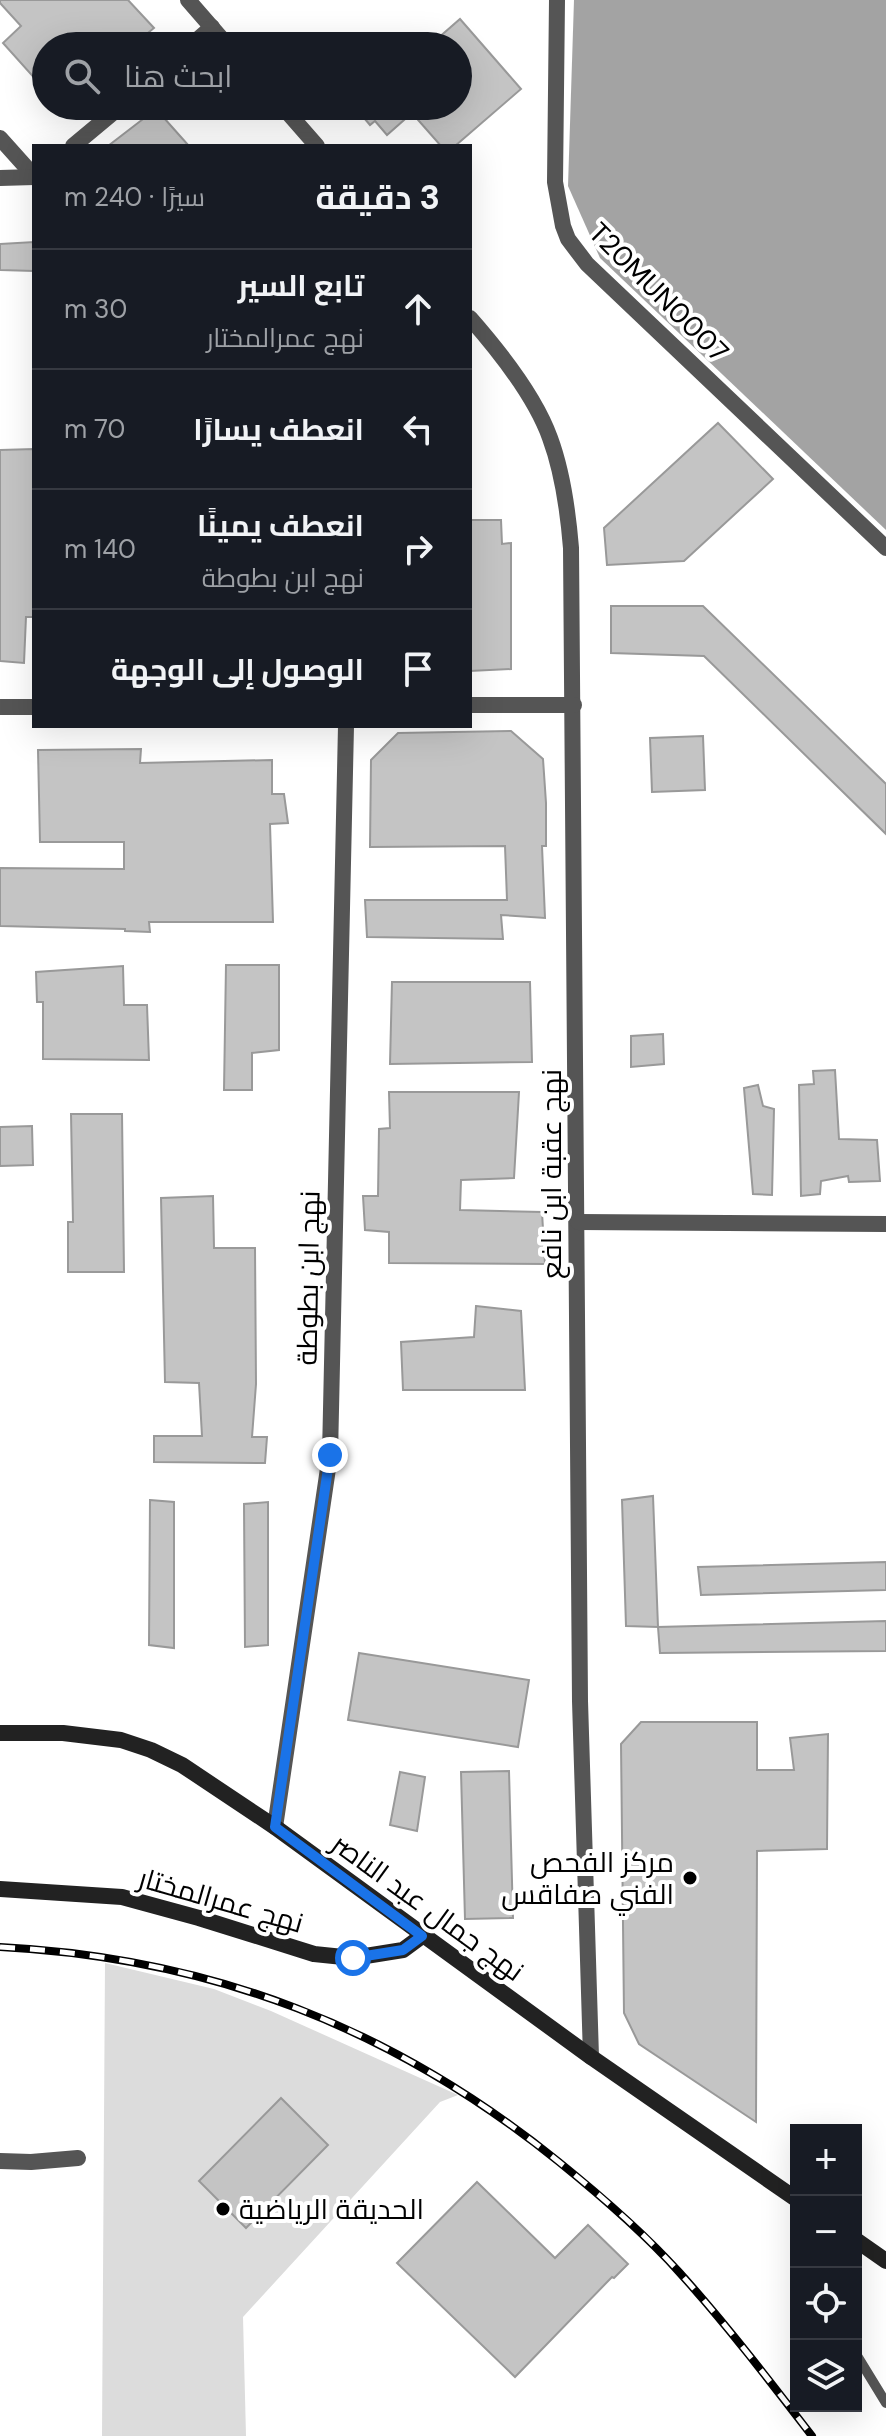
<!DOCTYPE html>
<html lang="ar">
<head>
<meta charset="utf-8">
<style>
	body { margin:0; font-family:"DM Sans",Cairo,sans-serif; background:#20242c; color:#f1f3f6; direction:rtl }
	.controls { position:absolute; right:24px; bottom:24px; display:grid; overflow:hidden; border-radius:0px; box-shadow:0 8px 32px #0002 }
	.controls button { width:72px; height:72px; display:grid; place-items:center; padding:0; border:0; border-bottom:2px solid #363941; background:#171b24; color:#f1f3f6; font:40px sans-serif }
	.stop { position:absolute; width:24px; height:24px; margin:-18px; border:6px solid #1a73e8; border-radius:50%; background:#fff }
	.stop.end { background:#1a73e8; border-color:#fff; box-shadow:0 2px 8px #0008 }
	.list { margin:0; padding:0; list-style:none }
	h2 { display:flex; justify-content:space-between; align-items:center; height:104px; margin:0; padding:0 32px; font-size:34px }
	h2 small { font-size:26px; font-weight:400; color:#9ea1a6 }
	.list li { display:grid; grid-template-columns:52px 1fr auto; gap:24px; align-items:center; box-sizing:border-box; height:120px; padding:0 32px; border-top:2px solid #363941 }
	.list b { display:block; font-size:30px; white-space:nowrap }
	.list p { margin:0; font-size:26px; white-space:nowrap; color:#9ea1a6 }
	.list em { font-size:26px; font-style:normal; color:#9ea1a6 }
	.icon { flex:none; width:44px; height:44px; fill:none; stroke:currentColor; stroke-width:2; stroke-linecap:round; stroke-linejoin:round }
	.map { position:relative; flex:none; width:886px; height:2436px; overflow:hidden; direction:ltr }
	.search { position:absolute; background:#171b24; box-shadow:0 8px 32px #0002; left:32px; top:32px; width:440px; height:88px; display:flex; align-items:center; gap:20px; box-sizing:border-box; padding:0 28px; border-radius:44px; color:#9ea1a6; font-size:30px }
	.panel { position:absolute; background:#171b24; box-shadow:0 8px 32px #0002; left:32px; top:144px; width:440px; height:584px; border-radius:0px; direction:rtl }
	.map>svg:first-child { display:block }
	.green { fill:#dcdcdc }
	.water { fill:#a3a3a3 }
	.building { fill:#c4c4c4; stroke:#999; stroke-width:2 }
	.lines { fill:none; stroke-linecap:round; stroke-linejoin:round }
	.lane { stroke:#555; stroke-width:10 }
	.street { stroke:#555; stroke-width:16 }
	.secondary { stroke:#222; stroke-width:16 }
	.rail-casing { stroke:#000; stroke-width:8 }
	.rail { stroke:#fff; stroke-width:5; stroke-dasharray:15; stroke-linecap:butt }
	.route { stroke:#1a73e8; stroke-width:10 }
	.poi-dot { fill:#000; stroke:#fff; stroke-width:3 }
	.labels { text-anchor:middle; stroke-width:8; stroke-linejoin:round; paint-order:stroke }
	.street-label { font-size:28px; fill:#000; stroke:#fff }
	.poi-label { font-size:28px; fill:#000; stroke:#fff; text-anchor:end }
</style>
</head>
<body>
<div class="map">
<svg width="886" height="2436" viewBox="0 0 886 2436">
	<rect width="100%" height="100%" fill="#fff"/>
	<path class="green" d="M105 1963 214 1989 271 2011 458 2095 440 2102 243 2317 246 2436H102Z"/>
	<path class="water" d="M574 0H886V530L600 258 568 186Z"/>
	<g class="building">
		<path d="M0 0H128L154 28 132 46H46V91L3 43 21 26 0 3Z"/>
		<path d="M460 19 521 89 455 146H441L412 113 387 135 375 121 370 125 354 106H458V46H429Z"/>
		<path d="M156 109 189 146H108Z"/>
		<path d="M34 242V271L0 270V244Z"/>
		<path d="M718 423 773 479 684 561 607 565 604 528Z"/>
		<path d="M34 449V617H26L24 663 0 661V450Z"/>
		<path d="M470 520H501L502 544 511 543V669L470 671Z"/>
		<path d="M611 606H703L886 784V834L704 656 611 653Z"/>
		<path d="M511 731 543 759 546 803V846H542L545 918 501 915 503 939 367 937 365 900H507L505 846 370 847 371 760 398 733Z"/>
		<path d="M703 736 705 790 652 792 650 738Z"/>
		<path d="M141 749 140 763 272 760V794H284L288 823 270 824 273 922H149L150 932 125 931V929L0 926V868L124 869V842H40L38 750Z"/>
		<path d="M226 965H279V1050L252 1053V1090H224Z"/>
		<path d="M123 966 124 1005H147L149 1060 43 1059V1002H37L36 972Z"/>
		<path d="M392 982H530L532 1062 390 1064Z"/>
		<path d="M663 1034 664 1064 631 1067V1036Z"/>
		<path d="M835 1070 839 1139 877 1140 880 1181 849 1182 848 1176 821 1181 820 1194 801 1196 799 1085 814 1084 813 1071Z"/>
		<path d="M758 1085 763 1106 774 1109 772 1195 753 1194 744 1088Z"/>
		<path d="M389 1092H519L514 1178 461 1180 460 1210 542 1212 545 1264 389 1263V1232L365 1230 363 1196H378L379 1129 390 1128Z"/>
		<path d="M71 1114H122L124 1272H68V1222H73Z"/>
		<path d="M32 1126 33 1165 0 1166V1127Z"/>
		<path d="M213 1196 214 1248H255L256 1384 252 1437H267L265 1463 154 1462V1436H202L199 1383 165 1382 161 1198Z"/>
		<path d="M476 1306 521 1311 525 1390H403L401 1342 474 1337Z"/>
		<path d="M653 1496 658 1627 626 1626 622 1500Z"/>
		<path d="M150 1500 174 1502V1648L149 1645Z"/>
		<path d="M268 1502V1645L245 1647 244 1504Z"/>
		<path d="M886 1562V1590L701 1595 698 1567Z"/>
		<path d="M886 1621V1651L660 1653 658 1627Z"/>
		<path d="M359 1653 529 1680 518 1747 348 1720Z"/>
		<path d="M641 1722H757V1770H794L790 1738 828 1734 827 1849 757 1851 756 2122 639 2044 624 2013 621 1744Z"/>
		<path d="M509 1771 513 1918 465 1919 461 1772Z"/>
		<path d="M400 1772 425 1777 417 1831 390 1825Z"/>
		<path d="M281 2098 328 2145 246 2228 199 2181Z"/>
		<path d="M477 2182 555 2258 588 2225 628 2264 614 2278 612 2277 515 2377 397 2263Z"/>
	</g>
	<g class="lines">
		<path class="lane" d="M856 2354 886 2403"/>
		<g class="street">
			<path d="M188 0 228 46"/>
			<path d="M557 0 555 182 563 226 568 239 587 264 886 548"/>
			<path d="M190 46 212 27"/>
			<path d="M282 106 317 146"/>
			<path d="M0 138 34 176"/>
			<path d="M73 146 121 106"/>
			<path d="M0 178 34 177"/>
			<path d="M470 318C499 351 535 396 550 438 563 473 568 511 571 548L580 1701 591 2057"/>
			<path d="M470 705H574"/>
			<path d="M0 707H34"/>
			<path d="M578 1222 886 1224"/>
			<path d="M275 1827 330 1455 346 726"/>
			<path d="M0 2161 31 2162 78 2158"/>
		</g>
		<g class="secondary">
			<path d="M0 1733H63L121 1740 151 1750 182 1765 275 1827 591 2057 796 2199"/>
			<path d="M0 1889 122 1897 199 1918 314 1954 353 1958 403 1950 422 1936"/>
			<path d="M856 2240 886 2261"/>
		</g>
		<g class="rail-casing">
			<path id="rail" d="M0 1947C213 1958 393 2028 559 2162 601 2196 643 2232 679 2272 726 2324 769 2380 812 2436"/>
		</g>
		<use href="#rail" class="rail"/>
	</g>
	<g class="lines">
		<path class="route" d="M330 1455 275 1827 422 1936 403 1950 353 1958"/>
	</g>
	<g class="poi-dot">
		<circle cx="690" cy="1878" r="8"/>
		<circle cx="223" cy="2209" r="8"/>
	</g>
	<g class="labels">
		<g class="street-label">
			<text transform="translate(659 292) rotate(45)" y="10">T20MUN0007</text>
			<text transform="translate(551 1174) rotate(-90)" y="10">نهج عقبة ابن نافع</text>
			<text transform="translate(308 1278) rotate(-89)" y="10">نهج ابن بطوطة</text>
			<text transform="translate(221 1900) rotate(16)" y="10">نهج عمرالمختار</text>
			<text transform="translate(428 1907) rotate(36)" y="10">نهج جمال عبد الناصر</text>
		</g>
		<g class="poi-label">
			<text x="674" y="1872">مركز الفحص<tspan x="674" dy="32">الفني صفاقس</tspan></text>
			<text x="239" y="2219" text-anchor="start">الحديقة الرياضية</text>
		</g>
	</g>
</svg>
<div class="controls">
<button>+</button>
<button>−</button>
<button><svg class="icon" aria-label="locate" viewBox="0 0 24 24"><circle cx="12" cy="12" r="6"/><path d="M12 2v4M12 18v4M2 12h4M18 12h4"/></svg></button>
<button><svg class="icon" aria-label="layers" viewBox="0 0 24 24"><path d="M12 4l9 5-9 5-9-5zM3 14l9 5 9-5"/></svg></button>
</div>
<div class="stop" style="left:353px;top:1958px"></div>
<div class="stop end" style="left:330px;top:1455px"></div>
<div class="search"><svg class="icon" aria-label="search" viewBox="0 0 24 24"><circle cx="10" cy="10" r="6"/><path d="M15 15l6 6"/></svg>ابحث هنا</div>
<section class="panel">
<h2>3 دقيقة<small>سيرًا · 240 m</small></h2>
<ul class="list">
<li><svg class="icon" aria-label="ahead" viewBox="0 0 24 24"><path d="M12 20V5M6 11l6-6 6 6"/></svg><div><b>تابع السير</b><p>نهج عمرالمختار</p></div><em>30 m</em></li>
<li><svg class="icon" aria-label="left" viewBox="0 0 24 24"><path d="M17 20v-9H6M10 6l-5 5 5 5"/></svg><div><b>انعطف يسارًا</b></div><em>70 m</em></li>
<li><svg class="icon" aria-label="right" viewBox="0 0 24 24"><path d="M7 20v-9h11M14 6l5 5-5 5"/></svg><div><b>انعطف يمينًا</b><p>نهج ابن بطوطة</p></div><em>140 m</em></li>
<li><svg class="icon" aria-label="arrive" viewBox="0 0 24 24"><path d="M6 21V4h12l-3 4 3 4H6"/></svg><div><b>الوصول إلى الوجهة</b></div></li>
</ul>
</section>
</div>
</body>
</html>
